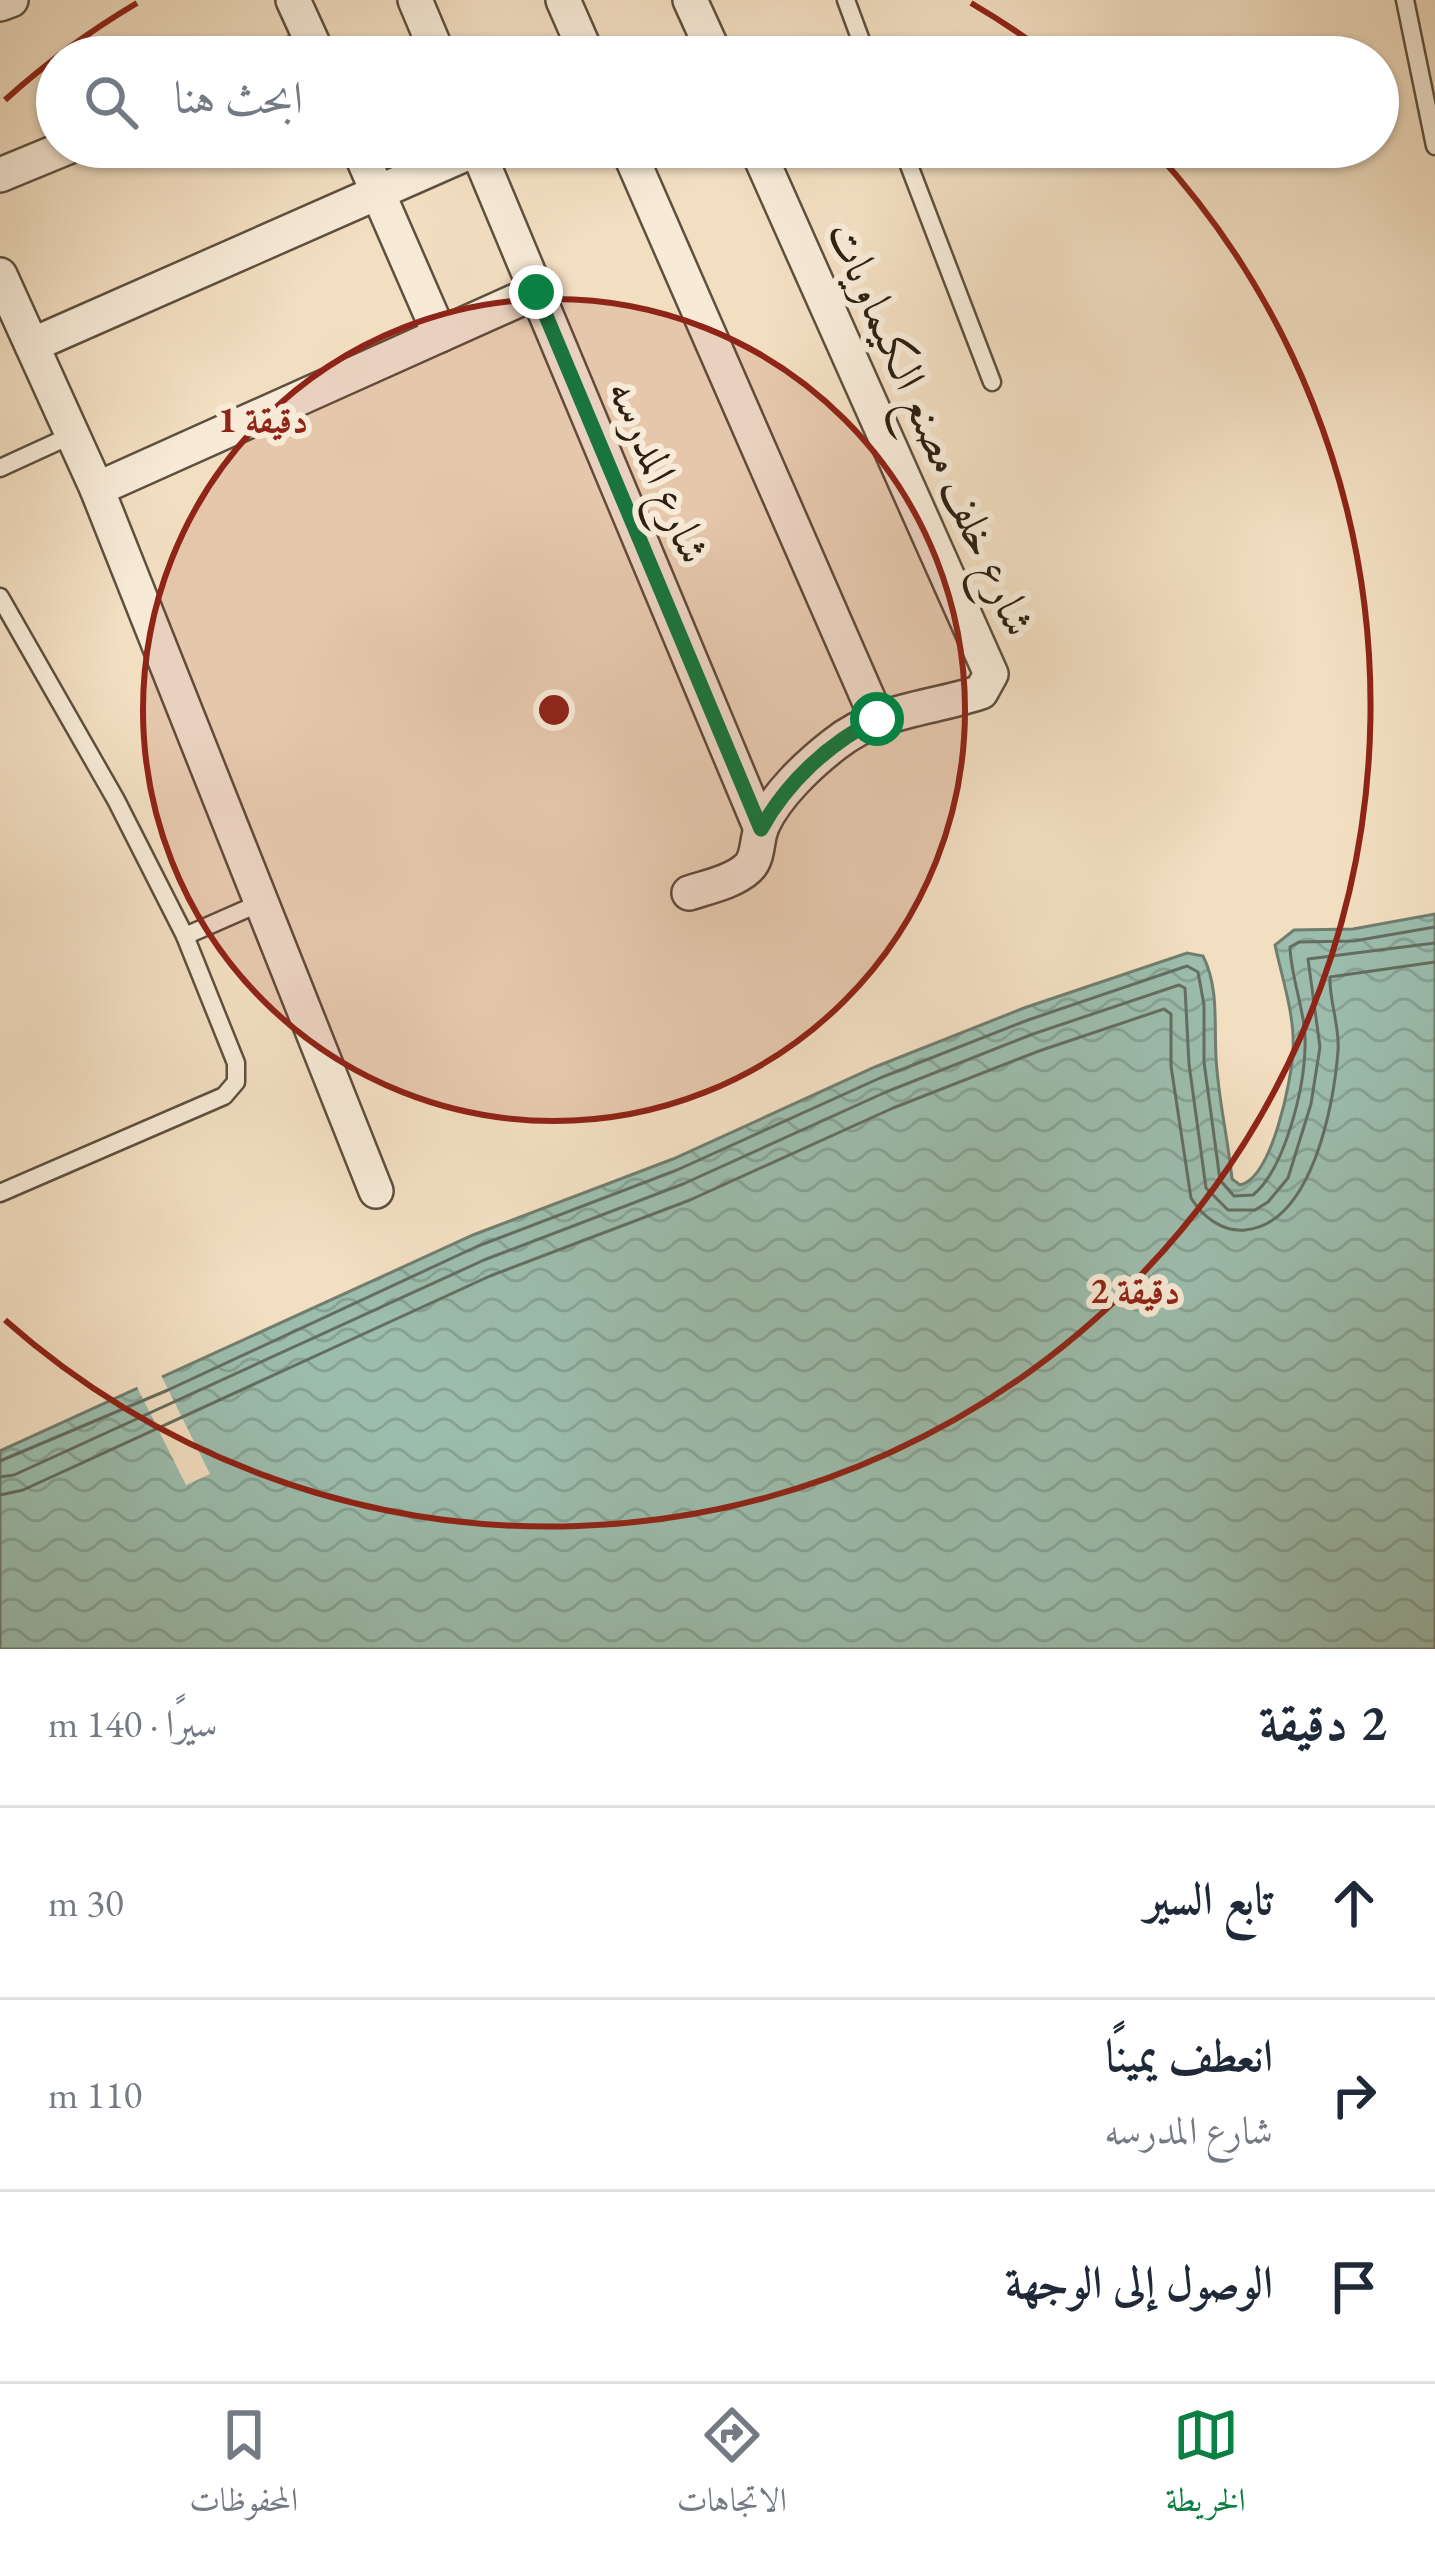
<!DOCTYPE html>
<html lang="ar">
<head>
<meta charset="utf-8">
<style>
	body { margin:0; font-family:"EB Garamond",Amiri,serif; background:#f6f6f7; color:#1f2937; direction:rtl }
	.stop { position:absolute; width:36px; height:36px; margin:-27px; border:9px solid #0b8043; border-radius:50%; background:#fff }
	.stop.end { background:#0b8043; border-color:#fff; box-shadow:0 3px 12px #0008 }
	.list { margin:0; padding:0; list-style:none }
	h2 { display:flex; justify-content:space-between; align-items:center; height:156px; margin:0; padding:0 48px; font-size:51px }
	h2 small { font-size:39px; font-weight:400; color:#747a83 }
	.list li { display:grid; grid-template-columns:78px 1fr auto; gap:36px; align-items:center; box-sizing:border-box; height:192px; padding:0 48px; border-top:3px solid #e0e1e3 }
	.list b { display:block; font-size:45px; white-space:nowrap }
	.list p { margin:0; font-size:39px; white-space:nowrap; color:#747a83 }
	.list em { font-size:39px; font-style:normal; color:#747a83 }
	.icon { flex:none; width:66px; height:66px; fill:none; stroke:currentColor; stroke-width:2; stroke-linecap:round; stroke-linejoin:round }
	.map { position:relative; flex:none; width:1435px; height:1649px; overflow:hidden; direction:ltr }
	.search { position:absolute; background:#fff; box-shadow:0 3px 9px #0004; left:36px; right:36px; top:36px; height:132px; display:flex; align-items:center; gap:30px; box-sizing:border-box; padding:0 42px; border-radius:66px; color:#747a83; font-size:45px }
	.sheet { height:732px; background:#fff }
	nav { display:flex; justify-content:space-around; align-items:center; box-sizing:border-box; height:168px; border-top:3px solid #e0e1e3; background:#fff; font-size:33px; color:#747a83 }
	nav a { display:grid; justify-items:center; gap:6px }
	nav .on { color:#0b8043 }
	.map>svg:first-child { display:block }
	.water { fill:url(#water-waves); stroke:#707e6f; stroke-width:3 }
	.pier { fill:#f2dec1 }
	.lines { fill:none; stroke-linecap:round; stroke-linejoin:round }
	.shore { stroke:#646e60; stroke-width:3 }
	.lane-casing { stroke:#5e503e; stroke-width:21 }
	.street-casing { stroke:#5e503e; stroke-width:38 }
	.lane { stroke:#f7ead7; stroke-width:16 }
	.street { stroke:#f7ead7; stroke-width:33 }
	.route { stroke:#0b8043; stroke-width:15 }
	.ring { fill:none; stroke:#8f2418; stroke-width:6 }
	.labels { text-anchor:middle; stroke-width:12; stroke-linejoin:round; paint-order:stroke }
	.street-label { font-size:45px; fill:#2d2012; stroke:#f7ead7 }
	.centre { fill:#8f2418; stroke:#f7ead7; stroke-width:6 }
	.ring-label { font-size:36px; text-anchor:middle; font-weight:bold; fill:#8f2418; stroke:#f7ead7; stroke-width:12; stroke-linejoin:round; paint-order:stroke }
</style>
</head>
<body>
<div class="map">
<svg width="1435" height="1649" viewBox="0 0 1435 1649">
	<defs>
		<pattern id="water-waves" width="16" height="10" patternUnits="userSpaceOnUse" patternTransform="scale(3)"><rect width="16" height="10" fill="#9cbdad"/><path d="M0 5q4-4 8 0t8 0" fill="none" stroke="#87a294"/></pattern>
	</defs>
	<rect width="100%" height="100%" fill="#f2dec1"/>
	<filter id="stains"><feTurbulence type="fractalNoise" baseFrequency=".00167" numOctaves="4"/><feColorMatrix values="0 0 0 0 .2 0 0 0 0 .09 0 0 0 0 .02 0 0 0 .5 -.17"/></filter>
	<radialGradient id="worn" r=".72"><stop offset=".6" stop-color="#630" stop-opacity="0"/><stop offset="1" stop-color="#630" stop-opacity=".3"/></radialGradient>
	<path class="water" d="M1435 914V1649H0V1451L473 1235 673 1159 875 1067 1024 1008 1187 953 1203 956C1219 988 1214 1023 1216 1057 1218 1098 1228 1138 1232 1179L1240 1185C1272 1178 1292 1080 1293 1049 1295 1016 1282 978 1275 945L1294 930 1353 929Z"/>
	<path class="pier" d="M160 1373 210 1474 186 1485 135 1383Z"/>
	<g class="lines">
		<g class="shore">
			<path d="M0 1461 168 1390 478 1246 677 1170 880 1078 1028 1020 1187 966 1198 972 1204 1005V1062L1220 1180 1234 1196 1253 1195C1285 1169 1304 1089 1305 1048 1307 1015 1291 980 1290 947L1299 942 1354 941 1435 927"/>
			<path d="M0 1477 14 1475 484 1260 683 1184 886 1092 1033 1034 1179 985 1185 988 1189 1064 1206 1188 1228 1210H1255L1268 1202 1288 1178 1311 1104 1320 1047 1308 959 1435 943"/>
			<path d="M0 1495 23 1490 490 1276 690 1200 893 1108 1039 1051 1164 1009 1171 1014V1066L1191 1198C1203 1217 1222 1232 1245 1230 1312 1224 1334 1105 1338 1051 1340 1026 1329 1001 1330 977L1435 962"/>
		</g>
		<g class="lane-casing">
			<g id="lane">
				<path d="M846 0 867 57"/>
				<path d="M1405 0 1435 146"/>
				<path d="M902 147 992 382"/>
				<path d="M0 468 72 435"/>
				<path d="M0 597 116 800 185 936 236 1063V1082L224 1096 0 1193"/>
				<path d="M185 936 260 903"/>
			</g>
		</g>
		<g class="street-casing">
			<g id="street">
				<path d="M293 0 319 57"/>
				<path d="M415 0 439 57"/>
				<path d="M563 0 588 57"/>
				<path d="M690 0 716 57"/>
				<path d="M0 4 11 0"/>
				<path d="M285 57 313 45"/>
				<path d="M358 147 440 335"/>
				<path d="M476 147 761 829"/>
				<path d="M627 147 877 719"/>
				<path d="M0 175 68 147"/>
				<path d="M0 275 97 489 376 1191"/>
				<path d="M32 345 481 147"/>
				<path d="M97 489 536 292"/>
				<path d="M689 893C707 887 733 882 748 868 759 858 756 840 762 826 776 795 809 764 835 744 879 709 931 709 981 692L991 674 756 147"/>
			</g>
		</g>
		<use href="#lane" class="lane"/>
		<use href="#street" class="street"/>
	</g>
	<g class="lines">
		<path class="route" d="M536 292 761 829C787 782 829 743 877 719"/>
	</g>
	<circle cx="554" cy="710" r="411" fill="#8f2418" fill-opacity=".12"/>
	<g class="ring">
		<circle cx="554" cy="710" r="411"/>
		<path d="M5 100A821 821 0 0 1 137 3M971 3A821 821 0 0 1 1048 54M1154 150A821 821 0 0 1 5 1320"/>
	</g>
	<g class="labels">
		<g class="street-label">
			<text transform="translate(932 428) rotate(66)" y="16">شارع خلف مصنع الكيماويات</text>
			<text transform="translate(660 471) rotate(67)" y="16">شارع المدرسه</text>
		</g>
	</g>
	<circle cx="554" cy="710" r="18" class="centre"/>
	<g class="ring-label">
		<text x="263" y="432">1 دقيقة</text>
		<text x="1135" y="1303">2 دقيقة</text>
	</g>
	<rect width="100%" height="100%" filter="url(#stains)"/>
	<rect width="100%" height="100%" fill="url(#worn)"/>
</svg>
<div class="stop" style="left:877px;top:719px"></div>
<div class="stop end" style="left:536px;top:292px"></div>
<div class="search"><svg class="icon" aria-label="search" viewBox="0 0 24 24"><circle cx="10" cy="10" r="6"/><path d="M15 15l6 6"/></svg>ابحث هنا</div>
</div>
<section class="sheet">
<h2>2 دقيقة<small>سيرًا · 140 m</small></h2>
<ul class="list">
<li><svg class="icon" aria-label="ahead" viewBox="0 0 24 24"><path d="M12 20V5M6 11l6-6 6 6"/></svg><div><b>تابع السير</b></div><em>30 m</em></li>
<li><svg class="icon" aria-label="right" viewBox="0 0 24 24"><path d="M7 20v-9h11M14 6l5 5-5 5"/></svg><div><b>انعطف يمينًا</b><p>شارع المدرسه</p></div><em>110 m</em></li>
<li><svg class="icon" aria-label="arrive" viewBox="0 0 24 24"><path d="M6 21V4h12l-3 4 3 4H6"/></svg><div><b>الوصول إلى الوجهة</b></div></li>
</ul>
</section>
<nav>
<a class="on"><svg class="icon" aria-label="map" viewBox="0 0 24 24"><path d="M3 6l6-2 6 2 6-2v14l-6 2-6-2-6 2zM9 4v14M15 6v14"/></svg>الخريطة</a>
<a><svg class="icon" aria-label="directions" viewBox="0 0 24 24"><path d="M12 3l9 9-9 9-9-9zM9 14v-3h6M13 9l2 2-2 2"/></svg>الاتجاهات</a>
<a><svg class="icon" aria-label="saved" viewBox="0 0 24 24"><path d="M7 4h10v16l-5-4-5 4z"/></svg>المحفوظات</a>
</nav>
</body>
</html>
